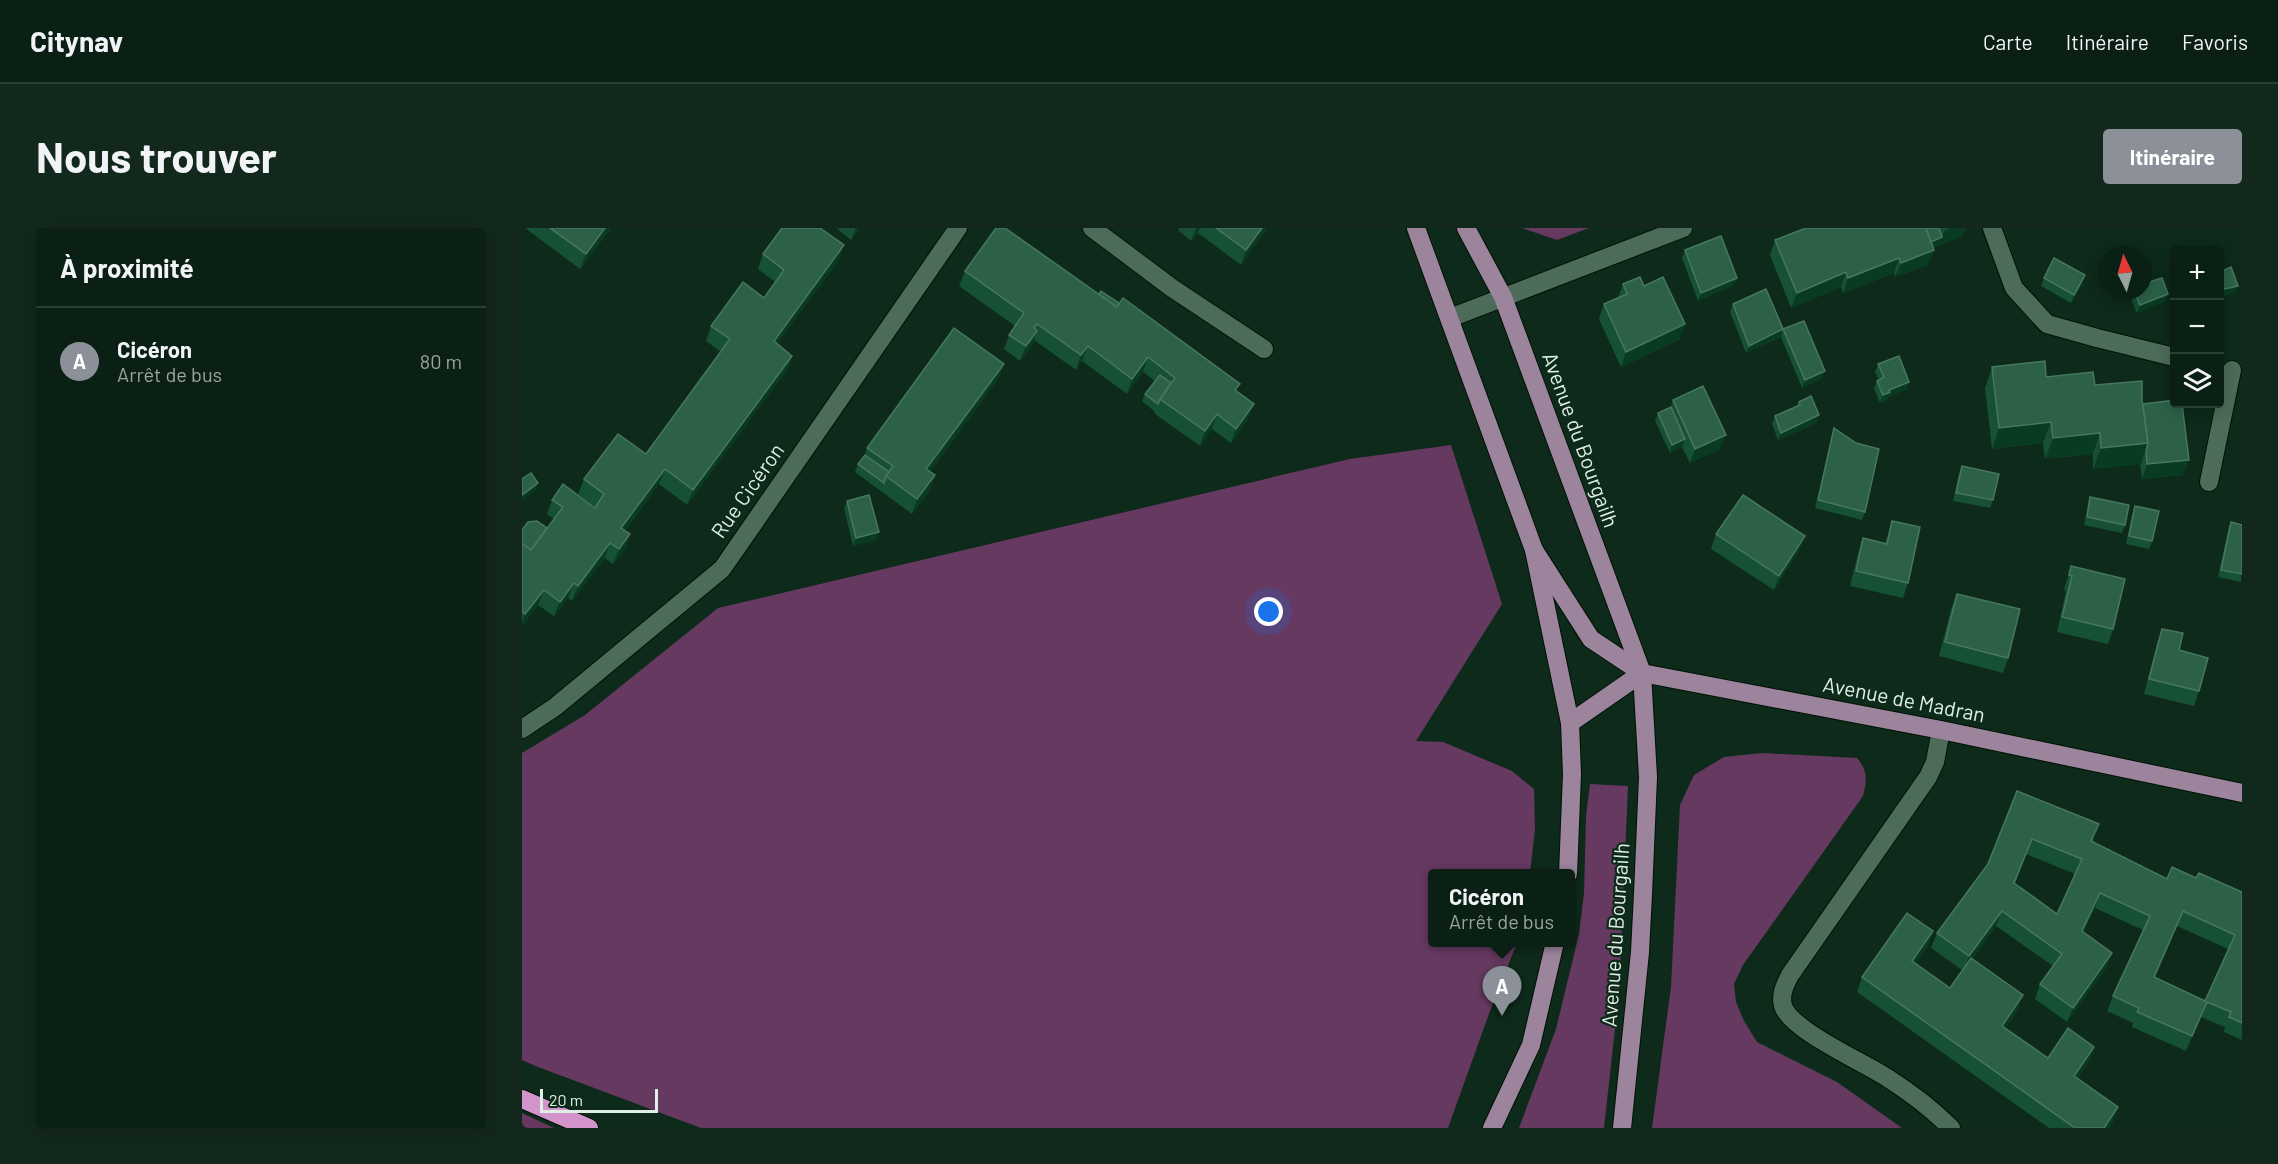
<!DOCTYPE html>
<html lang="fr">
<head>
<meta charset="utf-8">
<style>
	body { margin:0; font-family:Barlow,sans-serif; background:#13281d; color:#f1f3f6 }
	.controls { position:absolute; right:18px; top:18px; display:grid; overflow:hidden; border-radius:6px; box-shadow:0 3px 15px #0003 }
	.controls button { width:54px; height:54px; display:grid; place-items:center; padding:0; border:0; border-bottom:2px solid #2a3e34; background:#0a2014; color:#f1f3f6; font:30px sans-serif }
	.compass { position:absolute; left:1576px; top:18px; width:54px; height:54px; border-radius:50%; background:#0a2014; box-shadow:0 3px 15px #0003; rotate:355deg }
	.scale { position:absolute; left:18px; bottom:15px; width:118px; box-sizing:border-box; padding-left:6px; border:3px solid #deefe4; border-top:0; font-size:16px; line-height:21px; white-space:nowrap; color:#deefe4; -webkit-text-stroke:4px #0d2a1a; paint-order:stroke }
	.you { position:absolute; left:747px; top:384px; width:21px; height:21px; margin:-15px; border:4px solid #fff; border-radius:50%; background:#1a73e8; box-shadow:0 0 0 9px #1a73e833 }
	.badge { display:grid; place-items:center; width:39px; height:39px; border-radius:50%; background:#8c9099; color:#fff; font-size:20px; font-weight:700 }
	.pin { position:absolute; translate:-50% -50px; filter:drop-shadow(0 2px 3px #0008) }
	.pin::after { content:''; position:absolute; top:32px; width:21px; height:18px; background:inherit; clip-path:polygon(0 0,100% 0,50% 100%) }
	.popup { position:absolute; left:906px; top:641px; width:147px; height:78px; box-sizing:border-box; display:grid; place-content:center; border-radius:6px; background:#0a2014; filter:drop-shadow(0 2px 4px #0005); font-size:20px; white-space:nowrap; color:#99a3a0 }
	.popup b { font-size:22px; color:#f1f3f6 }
	.popup::after { content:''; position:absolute; left:50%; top:100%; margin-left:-12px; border:12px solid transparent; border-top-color:#0a2014 }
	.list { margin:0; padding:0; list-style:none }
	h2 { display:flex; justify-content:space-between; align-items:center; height:78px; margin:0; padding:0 24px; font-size:26px }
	h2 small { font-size:20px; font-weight:400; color:#99a3a0 }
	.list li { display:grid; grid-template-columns:39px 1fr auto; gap:18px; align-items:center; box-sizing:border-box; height:108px; padding:0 24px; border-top:2px solid #2a3e34 }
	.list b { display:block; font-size:22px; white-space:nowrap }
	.list p { margin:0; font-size:20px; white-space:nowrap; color:#99a3a0 }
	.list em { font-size:20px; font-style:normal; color:#99a3a0 }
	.icon { flex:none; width:33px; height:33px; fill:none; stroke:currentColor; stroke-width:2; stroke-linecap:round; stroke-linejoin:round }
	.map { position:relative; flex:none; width:1720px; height:900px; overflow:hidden; border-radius:6px }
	header { display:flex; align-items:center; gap:36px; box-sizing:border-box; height:84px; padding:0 30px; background:#0a2014; border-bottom:2px solid #2a3e34 }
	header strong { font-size:28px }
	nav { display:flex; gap:33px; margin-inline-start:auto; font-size:21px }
	.intro { display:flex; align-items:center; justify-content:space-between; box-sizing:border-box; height:144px; padding:0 36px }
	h1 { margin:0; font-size:42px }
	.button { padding:15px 27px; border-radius:6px; background:#8c9099; color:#fff; font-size:21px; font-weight:700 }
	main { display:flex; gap:36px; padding:0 36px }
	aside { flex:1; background:#0a2014; border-radius:6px; box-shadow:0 3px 15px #0003 }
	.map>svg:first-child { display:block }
	.green { fill:#663961 }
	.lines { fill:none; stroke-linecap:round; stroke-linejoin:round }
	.minor-casing { stroke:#001205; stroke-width:20 }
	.major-casing { stroke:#001205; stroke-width:20 }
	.highway-casing { stroke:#001205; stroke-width:20 }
	.minor { stroke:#4d6b59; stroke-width:18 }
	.major { stroke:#9d849d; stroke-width:18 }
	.highway { stroke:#d294ca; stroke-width:18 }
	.wall { fill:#165035; fill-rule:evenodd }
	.shaded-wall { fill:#093a22 }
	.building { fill:#2c6148; stroke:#487760; stroke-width:1.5; fill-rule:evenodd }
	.labels { text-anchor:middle; stroke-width:4.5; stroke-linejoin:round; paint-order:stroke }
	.street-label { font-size:21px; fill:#deefe4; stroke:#0d2a1a }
</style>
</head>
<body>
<header>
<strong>Citynav</strong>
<nav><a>Carte</a><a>Itinéraire</a><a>Favoris</a></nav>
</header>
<div class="intro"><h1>Nous trouver</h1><a class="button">Itinéraire</a></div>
<main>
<aside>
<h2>À proximité<small></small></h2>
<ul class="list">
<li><span class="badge">A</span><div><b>Cicéron</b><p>Arrêt de bus</p></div><em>80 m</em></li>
</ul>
</aside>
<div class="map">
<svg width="1720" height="900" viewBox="0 0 1720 900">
	<rect width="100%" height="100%" fill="#0d2a1a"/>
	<g class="green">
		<path d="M1000 0H1067L1035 12Z"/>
		<path d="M929 217 980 376 894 513 921 514 990 543 1012 561 1013 601 1008 645 911 646V714L995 715 968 783 926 900H179L16 839 0 832V525L63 487 196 380 828 231Z"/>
		<path d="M1240 525 1335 530C1346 543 1345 552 1341 568L1221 737 1212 756 1214 774 1222 793 1235 814 1315 854 1380 900H1130L1149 759 1158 577 1172 547 1202 529Z"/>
		<path d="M1068 556 1106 558 1097 765 1082 900H997L1034 801 1057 706 1062 665 1064 588Z"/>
		<path d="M0 885 32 900H0Z"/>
	</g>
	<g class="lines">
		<g class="minor-casing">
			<g id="minor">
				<path d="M570 0 650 60 742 121"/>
				<path d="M1470 0 1492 60 1525 96 1575 110 1652 129"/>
				<path d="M928 90 1161 0"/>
				<path d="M1687 254 1710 142"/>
				<path d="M0 501 33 479 200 341 436 0"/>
				<path d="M1419 502 1413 534 1406 549 1268 747C1263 757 1258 766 1261 778 1269 803 1344 835 1367 851 1389 865 1411 882 1429 900"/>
			</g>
		</g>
		<g class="major-casing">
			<g id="major">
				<path d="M894 0 1012 322 1048 495 1050 546 1046 646"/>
				<path d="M944 0 981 69 1120 445 1126 549 1121 666 1118 724 1100 900"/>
				<path d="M1012 322 1069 411 1120 445 1419 502 1720 565"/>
				<path d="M1048 495 1120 445"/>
				<path d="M970 900 1009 817 1033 714"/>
			</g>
		</g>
		<g class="highway-casing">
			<path id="highway" d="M0 871 67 900"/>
		</g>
		<use href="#minor" class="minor"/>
		<use href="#major" class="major"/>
		<use href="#highway" class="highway"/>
	</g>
	<g class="wall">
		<path d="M3 0H89L58 41Z"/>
		<path d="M314 0H338L329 12Z"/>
		<path d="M657 0H745L719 37 676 5 669 13 656 2Z"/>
		<path d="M1284 0H1444L1440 8 1411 20 1412 22 1406 37 1373 49 1372 45 1321 65 1319 59 1269 80 1248 27 1253 12Z"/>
		<path d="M1163 22 1212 57 1176 73 1160 30Z"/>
		<path d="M241 26 317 32 255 115 270 128 265 142 165 277 137 256 103 303 108 306 103 321 91 336 83 330 50 373 46 370 32 388 16 377 0 398V302L25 300 32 291 25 286 30 272 73 280V279L56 266 62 251 124 226 199 124 184 113 189 98 242 70 253 54 236 41Z"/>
		<path d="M443 43 715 163 732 176 726 191 709 215 690 201 678 218 633 186V184L620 173 623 166 633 153 621 144 605 166 560 133 554 142 512 112 510 118 498 133 482 121 487 107 493 98 437 58Z"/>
		<path d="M1563 47 1560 55 1549 75 1519 58 1522 50Z"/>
		<path d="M1101 56 1122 58 1158 111 1099 139 1077 91 1082 76 1096 70Z"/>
		<path d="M1610 63H1621L1643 73 1615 85 1608 68Z"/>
		<path d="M1211 76 1261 101 1300 151 1280 160 1259 109 1224 125 1208 84Z"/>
		<path d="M482 136 476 151 408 244 413 247 408 262 390 286 333 244 336 236 343 227 345 220Z"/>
		<path d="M1356 136 1385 161 1366 169 1365 172 1358 175 1352 160 1355 153 1357 152 1353 144Z"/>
		<path d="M1470 139 1573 157 1621 176 1661 247 1620 251 1618 236 1571 241V226L1523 231 1521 215 1470 221 1463 160Z"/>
		<path d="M1151 172 1204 207 1198 221 1168 235 1160 219 1148 225 1133 193 1136 185 1149 179Z"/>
		<path d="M1277 174 1297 187 1294 195 1256 212 1250 196 1253 188 1275 178Z"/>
		<path d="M1312 200 1343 284 1340 292 1293 280 1310 208Z"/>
		<path d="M1440 238 1471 272 1468 280 1431 273 1437 246Z"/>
		<path d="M1568 269 1603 297 1600 305 1562 297 1566 277Z"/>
		<path d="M325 273 354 312 331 318 322 280Z"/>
		<path d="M1613 278 1630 313 1627 321 1604 316 1610 286Z"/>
		<path d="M1370 293 1386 355 1381 370 1328 358 1336 325 1341 310 1363 315Z"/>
		<path d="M1709 294 1720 297 1719 354 1696 349 1706 302Z"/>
		<path d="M1194 306 1277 323 1252 362 1189 321Z"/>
		<path d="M1549 338 1591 401 1586 416 1535 404 1544 363 1542 362Z"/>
		<path d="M1435 366 1486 430 1481 445 1417 428 1429 381Z"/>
		<path d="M1640 401 1657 422 1677 463 1672 478 1622 466 1635 415Z"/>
		<path d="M1495 563 1572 611 1570 614 1645 651 1674 650 1720 664V812L1702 804 1703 799 1679 789 1664 823 1610 799 1611 795 1585 783 1591 768 1621 702 1573 680 1561 704 1590 725 1584 740 1545 794 1513 771 1518 756 1531 738 1474 698 1450 731 1501 767 1495 782 1483 801 1526 830 1572 819 1567 833 1555 851 1591 894 1587 900H1527L1335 764 1340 749 1406 718 1393 735 1428 760 1440 742 1409 720 1415 705 1466 636ZM1504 626 1553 646 1535 686 1493 655ZM1655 698 1706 721 1683 773 1633 750Z"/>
	</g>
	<g class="shaded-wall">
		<path d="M83 0H89L58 41 64 26Z"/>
		<path d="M334 0H338L329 12Z"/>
		<path d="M674 0H678L676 5 669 13Z"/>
		<path d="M740 0H745L719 37 724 22Z"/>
		<path d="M1429 0H1444L1440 8 1402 24 1405 16 1420 9 1423 2Z"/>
		<path d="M322 17 317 32 246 127 252 113Z"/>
		<path d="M1412 22 1406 37 1373 49 1379 35Z"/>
		<path d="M1377 30 1372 45 1321 65 1326 50Z"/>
		<path d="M1324 44 1319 59 1269 80 1275 65Z"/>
		<path d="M1563 47 1560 55 1549 75 1552 67Z"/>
		<path d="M1215 50 1212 57 1176 73 1179 65Z"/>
		<path d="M1716 58 1713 65 1698 69V62Z"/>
		<path d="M1646 66 1643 73 1615 85 1618 77Z"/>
		<path d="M515 96 510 110 515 103 510 118 498 133 504 118Z"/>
		<path d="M1163 96 1158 111 1099 139 1104 124Z"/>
		<path d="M1261 101 1259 109 1224 125 1227 118Z"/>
		<path d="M566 118 560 133 554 142 559 127Z"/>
		<path d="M270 128 265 142 165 277 171 262Z"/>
		<path d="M626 129 621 144 605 166 610 151Z"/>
		<path d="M482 136 476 151 399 256 404 241Z"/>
		<path d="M1303 143 1300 151 1280 160 1283 152Z"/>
		<path d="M1387 154 1385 161 1366 169 1365 172 1358 175 1361 167 1367 162Z"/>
		<path d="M732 176 726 191 709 215 714 201Z"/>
		<path d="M695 186 690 201 678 218 683 203Z"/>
		<path d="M1297 187 1294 195 1256 212 1259 205Z"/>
		<path d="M1529 194 1521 215 1470 221 1477 200Z"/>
		<path d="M1578 205 1571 226 1523 231 1531 210Z"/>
		<path d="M1204 207 1198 221 1168 235 1173 221Z"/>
		<path d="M1163 211 1160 219 1148 225 1150 217Z"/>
		<path d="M1626 215 1619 236 1571 241 1579 220Z"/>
		<path d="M1667 232 1661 247 1620 251 1625 236Z"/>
		<path d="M143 241 137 256 94 315 99 300Z"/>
		<path d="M413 247 408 262 390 286 395 271Z"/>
		<path d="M16 255 14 262 0 273V267Z"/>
		<path d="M357 304 354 312 331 318 334 310Z"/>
		<path d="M108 306 103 321 91 336 97 321Z"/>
		<path d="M1283 308 1277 323 1252 362 1257 348Z"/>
		<path d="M88 315 83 330 50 373 56 358Z"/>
		<path d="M52 355 46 370 32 388 38 374Z"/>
		<path d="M22 362 16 377 0 398V394L3 386Z"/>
		<path d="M1578 665 1573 680 1554 718 1560 703Z"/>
		<path d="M1480 683 1474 698 1442 743 1447 728Z"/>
		<path d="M1661 683 1655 698 1627 764 1632 749Z"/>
		<path d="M1411 703 1406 718 1385 748 1390 733Z"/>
		<path d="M1590 725 1584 740 1545 794 1551 780Z"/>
		<path d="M1501 767 1495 782 1475 813 1480 798Z"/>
		<path d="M1685 774 1679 789 1664 823 1670 808Z"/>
		<path d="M1572 819 1567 833 1546 863 1552 848Z"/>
		<path d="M1596 879 1591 894 1587 900H1582Z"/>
	</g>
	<g class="building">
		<path d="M28 0H83L64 26Z"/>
		<path d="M260 0H298L322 17 252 113 270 128 171 262 143 241 99 300 108 306 97 321 88 315 56 358 52 355 38 374 22 362 3 386 0 384V315L9 322 41 279 30 272 41 256 73 280 82 266 62 251 96 206 124 226 208 111 189 98 221 54 242 70 262 42 241 26Z"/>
		<path d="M474 0H483L595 79 601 70 718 156 713 162 732 176 714 201 695 186 683 203 638 171 653 150 626 129 610 151 566 118 559 127 515 96 512 100 515 103 504 118 487 107 502 85 443 43Z"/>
		<path d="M694 0H740L724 22Z"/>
		<path d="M1284 0H1404L1412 22 1379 35 1377 30 1326 50 1324 44 1275 65 1253 12Z"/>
		<path d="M1404 0H1417L1420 9 1409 14Z"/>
		<path d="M1199 8 1215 50 1179 65 1163 22Z"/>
		<path d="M1532 30 1563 47 1552 67 1522 50Z"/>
		<path d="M1709 39 1716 58 1698 62V44Z"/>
		<path d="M1118 49 1122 58 1141 49 1163 96 1104 124 1082 76 1105 66 1101 56Z"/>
		<path d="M1640 50 1646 66 1618 77 1612 63H1621V56Z"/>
		<path d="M1244 61 1261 101 1282 93 1303 143 1283 152 1261 101 1227 118 1211 76Z"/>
		<path d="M579 63 597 75 595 79 577 66Z"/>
		<path d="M432 100 482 136 404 241 413 247 395 271 364 248 371 238 345 220Z"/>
		<path d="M1377 128 1387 154 1367 162 1368 164 1361 167 1355 153 1362 149 1356 136Z"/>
		<path d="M1523 133 1524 149 1571 144 1573 157 1620 153V172L1626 215 1579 220 1578 205 1531 210 1529 194 1477 200 1470 139Z"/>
		<path d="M638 147 649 155 638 171 636 176 623 166Z"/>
		<path d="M1181 158 1204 207 1173 221 1151 172Z"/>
		<path d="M1289 168 1297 187 1259 205 1253 188 1278 177 1277 174Z"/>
		<path d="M1653 172V176H1660L1667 232 1625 236 1624 223 1626 215 1621 176Z"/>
		<path d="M1149 179 1163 211 1150 217 1136 185Z"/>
		<path d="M1312 200 1334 215 1357 221 1343 284 1296 272Z"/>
		<path d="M343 227 367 244 364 248 362 255 336 236Z"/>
		<path d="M1440 238 1477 246 1471 272 1434 265Z"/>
		<path d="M9 245 16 255 0 267V251Z"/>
		<path d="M347 267 357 304 334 310 325 273Z"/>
		<path d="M1221 267 1283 308 1257 348 1194 306Z"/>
		<path d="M1568 269 1607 277 1603 297 1565 289Z"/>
		<path d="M1613 278 1637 283 1630 313 1607 308Z"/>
		<path d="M15 293 25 300 9 322 0 315V302L6 294Z"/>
		<path d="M1370 293 1398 299 1386 355 1334 343 1341 310 1365 316Z"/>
		<path d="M1709 294 1720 297V346L1699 342Z"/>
		<path d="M1549 338 1603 351 1591 401 1540 389 1550 348 1547 347Z"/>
		<path d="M1435 366 1498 381 1486 430 1423 414Z"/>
		<path d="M1640 401 1661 405 1657 422 1686 430 1677 463 1627 451Z"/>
		<path d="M1495 563 1577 596 1569 613 1645 651 1650 639 1674 650 1677 645 1720 664V795L1707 789 1709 784 1685 774 1670 808 1615 784 1617 780 1591 768 1628 688 1578 665 1560 703 1590 725 1551 780 1518 756 1540 726 1480 683 1447 728 1415 705 1466 636ZM1510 611 1560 631 1535 686 1492 655ZM1661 683 1713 707 1683 773 1632 749Z"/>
		<path d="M1385 685 1411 703 1390 733 1428 760 1449 730 1501 767 1480 798 1526 830 1546 800 1572 819 1552 848 1596 879 1582 900H1553L1340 749Z"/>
	</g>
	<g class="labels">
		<g class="street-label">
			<text transform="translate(1058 212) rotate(70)" y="7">Avenue du Bourgailh</text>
			<text transform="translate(226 263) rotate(-55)" y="7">Rue Cicéron</text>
			<text transform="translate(1382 472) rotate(11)" y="7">Avenue de Madran</text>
			<text transform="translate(1094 707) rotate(-86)" y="7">Avenue du Bourgailh</text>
		</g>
	</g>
</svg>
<div class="controls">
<button>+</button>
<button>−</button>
<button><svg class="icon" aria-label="layers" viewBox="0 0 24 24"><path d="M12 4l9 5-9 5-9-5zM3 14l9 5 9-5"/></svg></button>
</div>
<svg class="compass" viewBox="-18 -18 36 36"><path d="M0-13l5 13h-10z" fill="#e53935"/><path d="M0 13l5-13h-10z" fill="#99a3a0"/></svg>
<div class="scale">20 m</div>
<div class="you"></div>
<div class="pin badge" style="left:980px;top:788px">A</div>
<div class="popup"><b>Cicéron</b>Arrêt de bus</div>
</div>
</main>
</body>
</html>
